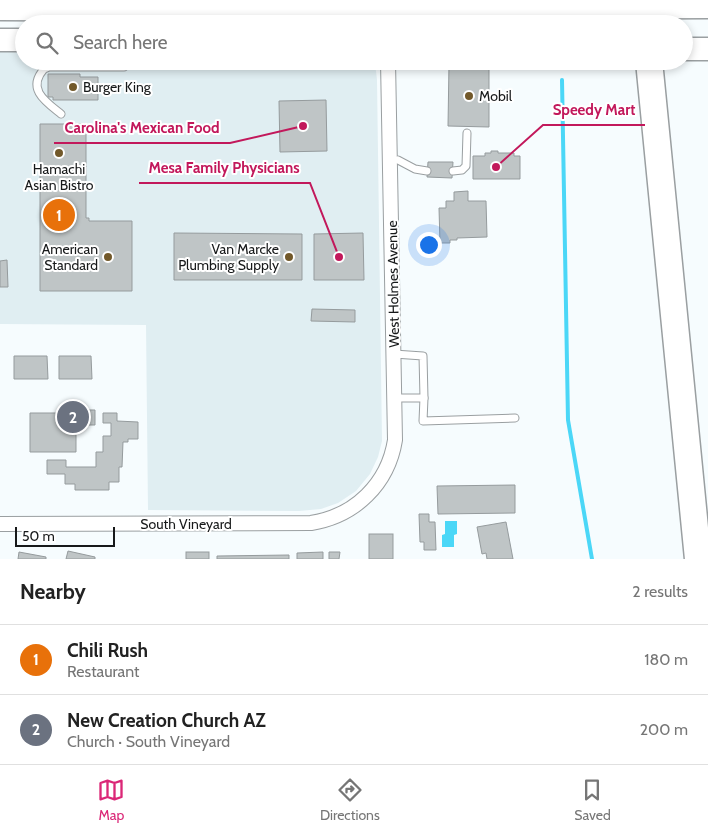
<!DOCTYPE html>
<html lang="en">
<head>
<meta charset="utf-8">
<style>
	body { margin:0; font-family:Cabin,sans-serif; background:#f2f2f2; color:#222 }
	.scale { position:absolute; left:15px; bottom:12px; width:100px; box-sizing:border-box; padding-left:5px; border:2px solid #17191a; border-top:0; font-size:14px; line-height:18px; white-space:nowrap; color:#17191a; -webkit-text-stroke:4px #fff; paint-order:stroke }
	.you { position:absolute; left:428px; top:244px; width:18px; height:18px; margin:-12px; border:4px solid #fff; border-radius:50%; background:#1a73e8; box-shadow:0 0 0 8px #1a73e833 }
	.badge { display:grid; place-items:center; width:32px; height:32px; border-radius:50%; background:#db2777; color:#fff; font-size:16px; font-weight:700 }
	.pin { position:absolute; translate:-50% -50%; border:2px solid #fff; box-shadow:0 1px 5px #0006 }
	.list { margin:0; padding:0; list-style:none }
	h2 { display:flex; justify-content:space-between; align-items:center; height:65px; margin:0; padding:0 20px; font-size:21px }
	h2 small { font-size:16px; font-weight:400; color:#767676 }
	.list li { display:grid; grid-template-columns:32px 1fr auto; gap:15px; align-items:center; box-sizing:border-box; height:70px; padding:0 20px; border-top:1px solid #e0e0e0 }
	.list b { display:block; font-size:19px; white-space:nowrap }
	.list p { margin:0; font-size:16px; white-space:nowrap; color:#767676 }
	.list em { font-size:16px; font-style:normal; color:#767676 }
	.icon { flex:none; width:28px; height:28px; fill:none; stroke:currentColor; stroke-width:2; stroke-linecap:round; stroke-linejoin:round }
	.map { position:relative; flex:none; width:708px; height:559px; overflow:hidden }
	.search { position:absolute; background:#fff; box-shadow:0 2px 8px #0003; left:15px; right:15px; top:15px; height:55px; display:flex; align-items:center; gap:12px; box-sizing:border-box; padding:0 18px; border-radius:28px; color:#767676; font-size:19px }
	.sheet { height:205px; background:#fff }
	nav { display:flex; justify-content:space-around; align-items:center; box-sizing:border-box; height:70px; border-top:1px solid #e0e0e0; background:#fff; font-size:14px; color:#767676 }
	nav a { display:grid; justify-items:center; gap:2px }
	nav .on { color:#db2777 }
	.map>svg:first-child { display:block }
	.built { fill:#e0eef2 }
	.water { fill:#4bd7f7 }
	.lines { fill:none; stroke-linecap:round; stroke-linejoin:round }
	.stream { stroke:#4bd7f7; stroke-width:4 }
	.building { fill:#bfc5c6; stroke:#959b9d }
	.lane-casing { stroke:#9a9fa1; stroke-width:9 }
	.street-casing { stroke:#9a9fa1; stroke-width:16 }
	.primary-casing { stroke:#9a9fa1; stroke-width:25 }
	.highway-casing { stroke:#9a9fa1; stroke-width:29 }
	.lane { stroke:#fff; stroke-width:7 }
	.street { stroke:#fff; stroke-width:14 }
	.primary { stroke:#fff; stroke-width:22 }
	.highway { stroke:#fff; stroke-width:26 }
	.poi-dot { fill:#72592a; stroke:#fff; stroke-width:2 }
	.labels { text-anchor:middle; stroke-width:4; stroke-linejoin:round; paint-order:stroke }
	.poi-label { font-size:14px; fill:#17191a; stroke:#fff; text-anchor:start }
	.street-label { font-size:14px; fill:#17191a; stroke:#fff }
	.leader { fill:none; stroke:#c2185b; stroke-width:2 }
	.callout-dot { fill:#c2185b; stroke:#fff; stroke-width:2 }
	.callout-label { font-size:15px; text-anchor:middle; font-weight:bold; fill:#c2185b; stroke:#fff; stroke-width:4; stroke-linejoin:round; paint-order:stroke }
</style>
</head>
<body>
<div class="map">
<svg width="708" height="559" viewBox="0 0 708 559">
	<rect width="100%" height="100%" fill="#f6fcfe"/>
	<path class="built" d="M0 51H24V61H373L376 71 377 80 382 441 378 457 370 474 356 491 338 503 321 509 299 511 148 510 146 325 0 324Z"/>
	<path class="water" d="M445 521H457V534L454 535V547H442V535L445 534Z"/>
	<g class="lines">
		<path class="stream" d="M562 80 568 420 592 559"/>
	</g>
	<g class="building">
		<path d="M449 64 489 65V127L448 126Z"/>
		<path d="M48 74H80V77H98V100H53V97H48Z"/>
		<path d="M326 100 327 151 280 152 279 101Z"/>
		<path d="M40 124H86V218H89V221H132V291H40Z"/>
		<path d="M491 151H498V153H514V156H520V179H473V156H485V153H491Z"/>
		<path d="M428 162H453L452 178 427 177Z"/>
		<path d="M468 191V201H486L487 237 457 238V240H450V243H440L439 208H446V201H454V192Z"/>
		<path d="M174 233 302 234V280H174Z"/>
		<path d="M363 233 364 280H314V234Z"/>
		<path d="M7 260 8 287H0V261Z"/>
		<path d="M312 309 355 310V322L311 321Z"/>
		<path d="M14 356H47L48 379H14Z"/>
		<path d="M59 356H91L92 379H59Z"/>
		<path d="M76 410H95V425H76V452H30V413H76Z"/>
		<path d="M103 413H117V421L138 422V439H128V442H123L122 467H119V482H109V490H75V484H65V474H47V460H66V467H96V452H103V436H111V423H103Z"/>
		<path d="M515 485V513L438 514 437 486Z"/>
		<path d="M419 514H429V522H435L436 550H424V542H420Z"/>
		<path d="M506 522 513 559H487L486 553 482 554 477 527Z"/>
		<rect x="369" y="534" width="24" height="25"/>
		<path d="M68 551 95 557V559H66Z"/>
		<path d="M19 552 46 557V559H18Z"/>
		<rect x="186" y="552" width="23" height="7"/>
		<path d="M323 552V559H297V553Z"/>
		<path d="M329 552H340L339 559H329Z"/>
		<path d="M289 555V559H217V556Z"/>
	</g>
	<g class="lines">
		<g class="lane-casing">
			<g id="lane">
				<path d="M61 114C46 102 26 89 44 69L49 67H124"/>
				<path d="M398 160 415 169 427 171"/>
				<path d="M453 171 462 170 466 166 467 133"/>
				<path d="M394 354 423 356 424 398"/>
				<path d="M394 398H424L423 421 515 418"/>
			</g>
		</g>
		<g class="street-casing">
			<path id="street" d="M0 524 311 523C355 516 388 484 395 440L388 61"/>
		</g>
		<g class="primary-casing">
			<g id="primary">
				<path d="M0 9 388 11 485 8 708 7"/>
				<path d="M0 40H24"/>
				<path d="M684 49H708"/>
			</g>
		</g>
		<g class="highway-casing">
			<g id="highway">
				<path d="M649 24 650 0"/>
				<path d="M649 61 698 559"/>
			</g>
		</g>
		<use href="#lane" class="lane"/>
		<use href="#street" class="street"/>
		<use href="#primary" class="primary"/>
		<use href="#highway" class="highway"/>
	</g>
	<g class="poi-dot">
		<circle cx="73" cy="87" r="5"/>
		<circle cx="469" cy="96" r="5"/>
		<circle cx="59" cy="153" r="5"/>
		<circle cx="108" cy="257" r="5"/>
		<circle cx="289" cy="257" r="5"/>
	</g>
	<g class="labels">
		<g class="poi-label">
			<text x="83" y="92">Burger King</text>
			<text x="479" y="101">Mobil</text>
			<text x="59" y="174" text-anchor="middle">Hamachi<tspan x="59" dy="16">Asian Bistro</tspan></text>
			<text x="98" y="254" text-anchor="end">American<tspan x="98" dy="16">Standard</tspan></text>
			<text x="279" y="254" text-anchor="end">Van Marcke<tspan x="279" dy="16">Plumbing Supply</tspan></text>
		</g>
		<g class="street-label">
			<text transform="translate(393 284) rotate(-91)" y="5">West Holmes Avenue</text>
			<text x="186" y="529">South Vineyard</text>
		</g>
	</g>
	<path class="leader" d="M496 167L543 125H645M303 126L230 143H54M339 257L310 183H139"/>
	<g class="callout-dot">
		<circle cx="496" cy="167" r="5"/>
		<circle cx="303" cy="126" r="5"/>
		<circle cx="339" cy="257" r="5"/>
	</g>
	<g class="callout-label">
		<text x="594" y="115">Speedy Mart</text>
		<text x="142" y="133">Carolina's Mexican Food</text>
		<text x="224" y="173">Mesa Family Physicians</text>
	</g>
</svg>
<div class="scale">50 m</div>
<div class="you"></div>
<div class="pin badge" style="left:59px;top:215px;background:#e8710a">1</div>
<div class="pin badge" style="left:73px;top:417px;background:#6b7280">2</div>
<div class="search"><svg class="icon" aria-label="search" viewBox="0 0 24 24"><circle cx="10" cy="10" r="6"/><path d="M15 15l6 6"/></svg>Search here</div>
</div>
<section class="sheet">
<h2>Nearby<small>2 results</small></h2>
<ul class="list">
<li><span class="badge" style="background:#e8710a">1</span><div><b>Chili Rush</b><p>Restaurant</p></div><em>180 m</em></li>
<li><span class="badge" style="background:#6b7280">2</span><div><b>New Creation Church AZ</b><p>Church · South Vineyard</p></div><em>200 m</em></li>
</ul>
</section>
<nav>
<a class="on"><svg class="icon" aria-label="map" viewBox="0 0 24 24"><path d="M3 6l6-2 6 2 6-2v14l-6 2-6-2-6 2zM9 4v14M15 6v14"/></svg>Map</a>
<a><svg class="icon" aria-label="directions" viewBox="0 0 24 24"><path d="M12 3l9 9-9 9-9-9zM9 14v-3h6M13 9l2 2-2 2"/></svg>Directions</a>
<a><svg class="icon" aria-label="saved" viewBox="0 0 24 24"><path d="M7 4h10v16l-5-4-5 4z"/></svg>Saved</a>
</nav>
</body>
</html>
